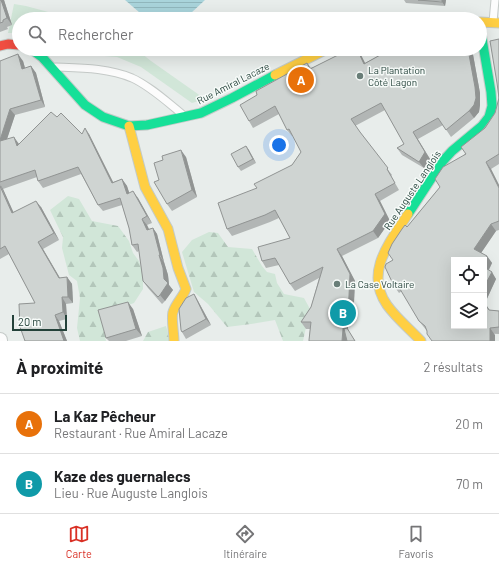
<!DOCTYPE html>
<html lang="fr">
<head>
<meta charset="utf-8">
<style>
	body { margin:0; font-family:Barlow,sans-serif; background:#f6f6f6; color:#202124 }
	.controls { position:absolute; right:12px; bottom:12px; display:grid; overflow:hidden; border-radius:0px; box-shadow:0 4px 16px #0002 }
	.controls button { width:36px; height:36px; display:grid; place-items:center; padding:0; border:0; border-bottom:1px solid #e0e0e0; background:#fff; color:#202124; font:20px sans-serif }
	.scale { position:absolute; left:12px; bottom:10px; width:55px; box-sizing:border-box; padding-left:4px; border:2px solid #24423a; border-top:0; font-size:11px; line-height:14px; white-space:nowrap; color:#24423a; -webkit-text-stroke:3px #f7fbf9; paint-order:stroke }
	.you { position:absolute; left:279px; top:145px; width:14px; height:14px; margin:-10px; border:3px solid #fff; border-radius:50%; background:#1a73e8; box-shadow:0 0 0 6px #1a73e833 }
	.badge { display:grid; place-items:center; width:26px; height:26px; border-radius:50%; background:#d93025; color:#fff; font-size:13px; font-weight:700 }
	.pin { position:absolute; translate:-50% -50%; border:2px solid #fff; box-shadow:0 1px 4px #0006 }
	.list { margin:0; padding:0; list-style:none }
	h2 { display:flex; justify-content:space-between; align-items:center; height:52px; margin:0; padding:0 16px; font-size:17px }
	h2 small { font-size:13px; font-weight:400; color:#757577 }
	.list li { display:grid; grid-template-columns:26px 1fr auto; gap:12px; align-items:center; box-sizing:border-box; height:60px; padding:0 16px; border-top:1px solid #e0e0e0 }
	.list b { display:block; font-size:15px; white-space:nowrap }
	.list p { margin:0; font-size:13px; white-space:nowrap; color:#757577 }
	.list em { font-size:13px; font-style:normal; color:#757577 }
	.icon { flex:none; width:22px; height:22px; fill:none; stroke:currentColor; stroke-width:2; stroke-linecap:round; stroke-linejoin:round }
	.map { position:relative; flex:none; width:499px; height:341px; overflow:hidden }
	.search { position:absolute; background:#fff; box-shadow:0 4px 16px #0002; left:12px; right:12px; top:12px; height:44px; display:flex; align-items:center; gap:10px; box-sizing:border-box; padding:0 14px; border-radius:22px; color:#757577; font-size:15px }
	.sheet { height:172px; background:#fff }
	nav { display:flex; justify-content:space-around; align-items:center; box-sizing:border-box; height:56px; border-top:1px solid #e0e0e0; background:#fff; font-size:11px; color:#757577 }
	nav a { display:grid; justify-items:center; gap:2px }
	nav .on { color:#d93025 }
	.map>svg:first-child { display:block }
	.grass { fill:#d1e6d8 }
	.forest { fill:url(#forest-firs) }
	.water { fill:url(#water-rules) }
	.lines { fill:none; stroke-linecap:round; stroke-linejoin:round }
	.lane-casing { stroke:#c5cac8; stroke-width:9 }
	.street-casing { stroke:#c5cac8; stroke-width:16 }
	.fast-casing { stroke:#c3cbc8; stroke-width:11 }
	.slow-casing { stroke:#c3cbc8; stroke-width:11 }
	.jam-casing { stroke:#c3cbc8; stroke-width:11 }
	.lane { stroke:#fcfcfc; stroke-width:7 }
	.street { stroke:#fcfcfc; stroke-width:14 }
	.fast { stroke:#16e098; stroke-width:9 }
	.slow { stroke:#ffcf43; stroke-width:9 }
	.jam { stroke:#f24e42; stroke-width:9 }
	.wall { fill:#b2b6b5 }
	.shaded-wall { fill:#919493 }
	.building { fill:#cfd4d2; stroke:#919493 }
	.poi-dot { fill:#697e78; stroke:#f7fbf9; stroke-width:1.5 }
	.labels { text-anchor:middle; stroke-width:3; stroke-linejoin:round; paint-order:stroke }
	.poi-label { font-size:10px; fill:#24423a; stroke:#f7fbf9; text-anchor:start }
	.street-label { font-size:10px; fill:#24423a; stroke:#f7fbf9 }
</style>
</head>
<body>
<div class="map">
<svg width="499" height="341" viewBox="0 0 499 341">
	<defs>
		<pattern id="forest-firs" width="22" height="20" patternUnits="userSpaceOnUse"><rect width="22" height="20" fill="#d1e6d8"/><path d="M5 1l3.5 6h-7zM16 11l3.5 6h-7z" fill="#b3c6ba"/></pattern>
		<pattern id="water-rules" width="6" height="5" patternUnits="userSpaceOnUse"><rect width="6" height="5" fill="#a9d4db"/><path d="M0 2.5h6" fill="none" stroke="#91b7bd"/></pattern>
	</defs>
	<rect width="100%" height="100%" fill="#e8edeb"/>
	<g class="grass">
		<path d="M14 4 26 6 52 13 77 16 90 19H19L16 33H8Z"/>
		<path d="M60 49H136L151 61 205 99 192 103 141 67 117 57 67 53Z"/>
	</g>
	<g class="forest">
		<path d="M68 196 79 199 92 221 118 226 129 241 133 253 139 261 143 274V289L134 303 101 315 106 341H80L77 328 80 298 77 281 69 275 62 248 63 237 50 210Z"/>
		<path d="M209 232 218 233 228 247 252 249 262 266 267 272 275 274 277 283 284 294 304 298 310 309 303 341H283L275 320 251 324 227 327 208 304 194 292 182 252 192 240Z"/>
		<path d="M166 326 170 341H143L148 332Z"/>
	</g>
	<path class="water" d="M125 0H205L190 14 178 19H147Z"/>
	<g class="lines">
		<g class="lane-casing">
			<g id="lane">
				<path d="M493 22 495 0"/>
				<path d="M56 67C81 68 108 68 132 78 150 86 167 102 182 114"/>
			</g>
		</g>
		<g class="street-casing">
			<path id="street" d="M0 340V341"/>
		</g>
		<g class="fast-casing">
			<g id="fast">
				<path d="M31 49 42 57 85 105 103 117 129 126 147 125 201 113 232 98 275 75"/>
				<path d="M408 214 442 162 452 151 482 126 489 117 492 106 491 92 480 27"/>
			</g>
		</g>
		<g class="slow-casing">
			<g id="slow">
				<path d="M480 22 499 23"/>
				<path d="M275 75 327 49"/>
				<path d="M129 126 145 187 168 229 178 268 186 289C183 297 176 303 173 312 171 317 174 334 174 341"/>
				<path d="M408 214C390 242 364 272 387 305 397 319 410 329 421 341"/>
			</g>
		</g>
		<g class="jam-casing">
			<path id="jam" d="M0 46 8 44 19 45"/>
		</g>
		<use href="#lane" class="lane"/>
		<use href="#street" class="street"/>
		<use href="#fast" class="fast"/>
		<use href="#slow" class="slow"/>
		<use href="#jam" class="jam"/>
	</g>
	<g class="wall">
		<path d="M0 0H4L12 25 7 27 8 29 0 32Z"/>
		<path d="M404 0H446L445 6 406 3Z"/>
		<path d="M499 39V164L491 169 499 185V230L496 231 481 253 487 256 492 263 489 270 496 279 485 303 489 310 499 311V334L427 331 419 321 402 291 399 293 394 286 393 260 407 227 440 187 495 113 499 98Z"/>
		<path d="M65 49H72L67 52Z"/>
		<path d="M391 49H472L480 93V105L479 112 474 118 451 137 443 125 418 139 430 159 424 168 402 155 397 148 404 144 385 110 355 126 361 134 392 175 391 176 399 190 380 201 390 221 378 238 342 256 355 281 353 323H348V330L355 341H309L310 329H306L301 322 311 307 319 278 295 291 290 284 279 265 266 268 262 261 290 238 279 218 270 222 232 236 227 229 257 188 292 165 301 152 293 136H292L287 130 279 114 253 128 249 121 257 95 307 63 311 68 359 51 365 63Z"/>
		<path d="M0 61H23L25 68 31 66 36 73 45 107 15 115 7 139 19 144 57 117 82 134H89L113 182 122 179 127 186 129 193 138 198 152 223 147 225 149 229 153 228 157 234 164 262 168 275 169 285 173 290 165 301 162 304 148 288 143 281 139 251 137 252 132 245 129 228 122 205 103 211 98 205 81 174 43 188 38 181 37 177 3 189 13 212 41 207 59 240 43 249 60 278 67 277 72 284 73 303 66 304 67 319 59 321 67 341H25L35 303 9 254 0 259Z"/>
		<path d="M246 146 256 163 241 171 238 167Z"/>
		<path d="M186 157 197 197 172 211 167 204 159 180Z"/>
		<path d="M194 294 198 301 211 325 186 339 182 332Z"/>
		<path d="M133 309 142 336 126 341H109L106 338Z"/>
	</g>
	<g class="shaded-wall">
		<path d="M1 0H4L12 25 7 18Z"/>
		<path d="M442 0H446L445 6 442 2Z"/>
		<path d="M357 49H358L369 71 364 64Z"/>
		<path d="M468 49H472L480 93V105L479 112 474 118 469 111Z"/>
		<path d="M18 54 23 61 27 75 22 69Z"/>
		<path d="M31 66 36 73 45 107 41 100Z"/>
		<path d="M10 109 15 115 4 148 0 142V140Z"/>
		<path d="M85 128 89 134 117 190 112 183Z"/>
		<path d="M413 132 430 159 424 168 419 162Z"/>
		<path d="M14 137 19 144 21 153 17 146Z"/>
		<path d="M246 146 249 150 256 163 253 159Z"/>
		<path d="M181 150 186 157 197 197 192 190Z"/>
		<path d="M486 162 491 169 499 185V188Z"/>
		<path d="M122 179 127 186 132 201 127 194Z"/>
		<path d="M0 184 3 189 17 220 12 213Z"/>
		<path d="M133 191 138 198 152 223 147 216Z"/>
		<path d="M375 194 380 201 390 221 378 238 373 231Z"/>
		<path d="M36 201 41 207 59 240 54 233Z"/>
		<path d="M142 219 147 225 152 236 147 230Z"/>
		<path d="M491 224 496 231 479 256 474 249Z"/>
		<path d="M153 228 157 234 164 262 160 255Z"/>
		<path d="M38 242 43 249 64 285 59 278Z"/>
		<path d="M337 249 342 256 355 281 353 323 348 317Z"/>
		<path d="M159 255 164 262 168 275 169 285 173 290 165 301 160 295 164 279Z"/>
		<path d="M487 256 492 263 487 273 484 269V263Z"/>
		<path d="M492 272 496 279 485 303 494 317 484 303V287Z"/>
		<path d="M67 277 72 284 73 303 68 297Z"/>
		<path d="M194 294 198 301 211 325 206 319Z"/>
		<path d="M62 297 66 304 67 319 63 312Z"/>
		<path d="M128 302 133 309 142 336 136 329Z"/>
		<path d="M55 315 59 321 67 341H64Z"/>
		<path d="M344 317 348 323V330L355 341H342Z"/>
		<path d="M490 328 495 335V341H490Z"/>
	</g>
	<g class="building">
		<path d="M0 0H1L7 18 3 20V22L0 23Z"/>
		<path d="M418 0H442V2Z"/>
		<path d="M499 39V154L486 162 499 188V221L491 224 474 249 487 256 484 263V260H454V326H484V303L489 310 499 311V327L490 328V341H432L427 334V331L425 326 419 321 397 284 394 286 385 267 386 264 393 260 388 253 392 244 402 229 405 225 407 227 440 187 435 179 443 167 466 154 461 147 485 128 495 113 499 98 497 83 490 41Z"/>
		<path d="M347 49H357L364 64 391 49H468L475 87 476 98 474 105 469 111 446 130 438 118 413 132 425 152 419 162 397 148 404 144 381 103 351 119 360 132 388 168 387 169 395 183 375 194 385 214 373 231 337 249 350 274 348 317H344L342 341H309V340L311 322H301L311 307 323 267 290 284 275 258 262 261 258 247 290 238 275 210 265 215 227 229 218 203 257 188 254 184 292 165 301 152 289 129 287 130 275 106 249 121 240 105 257 95 256 91 307 63 310 69 338 55Z"/>
		<path d="M18 54 22 69 31 66 41 100 10 109 0 140V61Z"/>
		<path d="M51 112 57 117 61 113 82 134 85 128 112 183 122 179 127 194 133 191 147 216 142 219 147 230 153 228 160 255H159L163 268 164 279 168 283 160 295 158 297 143 281 138 244 132 245 129 228 120 198 98 205 78 167 38 181 35 170 0 182V141L14 137 17 146Z"/>
		<path d="M246 146 253 159 238 167 231 154Z"/>
		<path d="M181 150 192 190 167 204 154 182 159 180 154 163 163 160 162 156Z"/>
		<path d="M0 186 12 213 36 201 54 233 38 242 59 278 67 277 68 297H62L63 312 55 315 64 341H25L20 327 19 304 35 303 5 246 0 249Z"/>
		<path d="M484 267 492 272 484 287Z"/>
		<path d="M194 294 206 319 182 332 181 330 179 309 186 298Z"/>
		<path d="M128 302 136 329 106 338 98 310Z"/>
		<path d="M347 328 355 341H347L344 329Z"/>
	</g>
	<g class="poi-dot">
		<circle cx="360" cy="76" r="4"/>
		<circle cx="337" cy="284" r="4"/>
	</g>
	<g class="labels">
		<g class="poi-label">
			<text x="368" y="74">La Plantation<tspan x="368" dy="12">Côté Lagon</tspan></text>
			<text x="345" y="288">La Case Voltaire</text>
		</g>
		<g class="street-label">
			<text transform="translate(233 83) rotate(-27)" y="4">Rue Amiral Lacaze</text>
			<text transform="translate(412 190) rotate(-56)" y="4">Rue Auguste Langlois</text>
		</g>
	</g>
</svg>
<div class="controls">
<button><svg class="icon" aria-label="locate" viewBox="0 0 24 24"><circle cx="12" cy="12" r="6"/><path d="M12 2v4M12 18v4M2 12h4M18 12h4"/></svg></button>
<button><svg class="icon" aria-label="layers" viewBox="0 0 24 24"><path d="M12 4l9 5-9 5-9-5zM3 14l9 5 9-5"/></svg></button>
</div>
<div class="scale">20 m</div>
<div class="you"></div>
<div class="pin badge" style="left:301px;top:80px;background:#e8710a">A</div>
<div class="pin badge" style="left:343px;top:313px;background:#0f9aa8">B</div>
<div class="search"><svg class="icon" aria-label="search" viewBox="0 0 24 24"><circle cx="10" cy="10" r="6"/><path d="M15 15l6 6"/></svg>Rechercher</div>
</div>
<section class="sheet">
<h2>À proximité<small>2 résultats</small></h2>
<ul class="list">
<li><span class="badge" style="background:#e8710a">A</span><div><b>La Kaz Pêcheur</b><p>Restaurant · Rue Amiral Lacaze</p></div><em>20 m</em></li>
<li><span class="badge" style="background:#0f9aa8">B</span><div><b>Kaze des guernalecs</b><p>Lieu · Rue Auguste Langlois</p></div><em>70 m</em></li>
</ul>
</section>
<nav>
<a class="on"><svg class="icon" aria-label="map" viewBox="0 0 24 24"><path d="M3 6l6-2 6 2 6-2v14l-6 2-6-2-6 2zM9 4v14M15 6v14"/></svg>Carte</a>
<a><svg class="icon" aria-label="directions" viewBox="0 0 24 24"><path d="M12 3l9 9-9 9-9-9zM9 14v-3h6M13 9l2 2-2 2"/></svg>Itinéraire</a>
<a><svg class="icon" aria-label="saved" viewBox="0 0 24 24"><path d="M7 4h10v16l-5-4-5 4z"/></svg>Favoris</a>
</nav>
</body>
</html>
